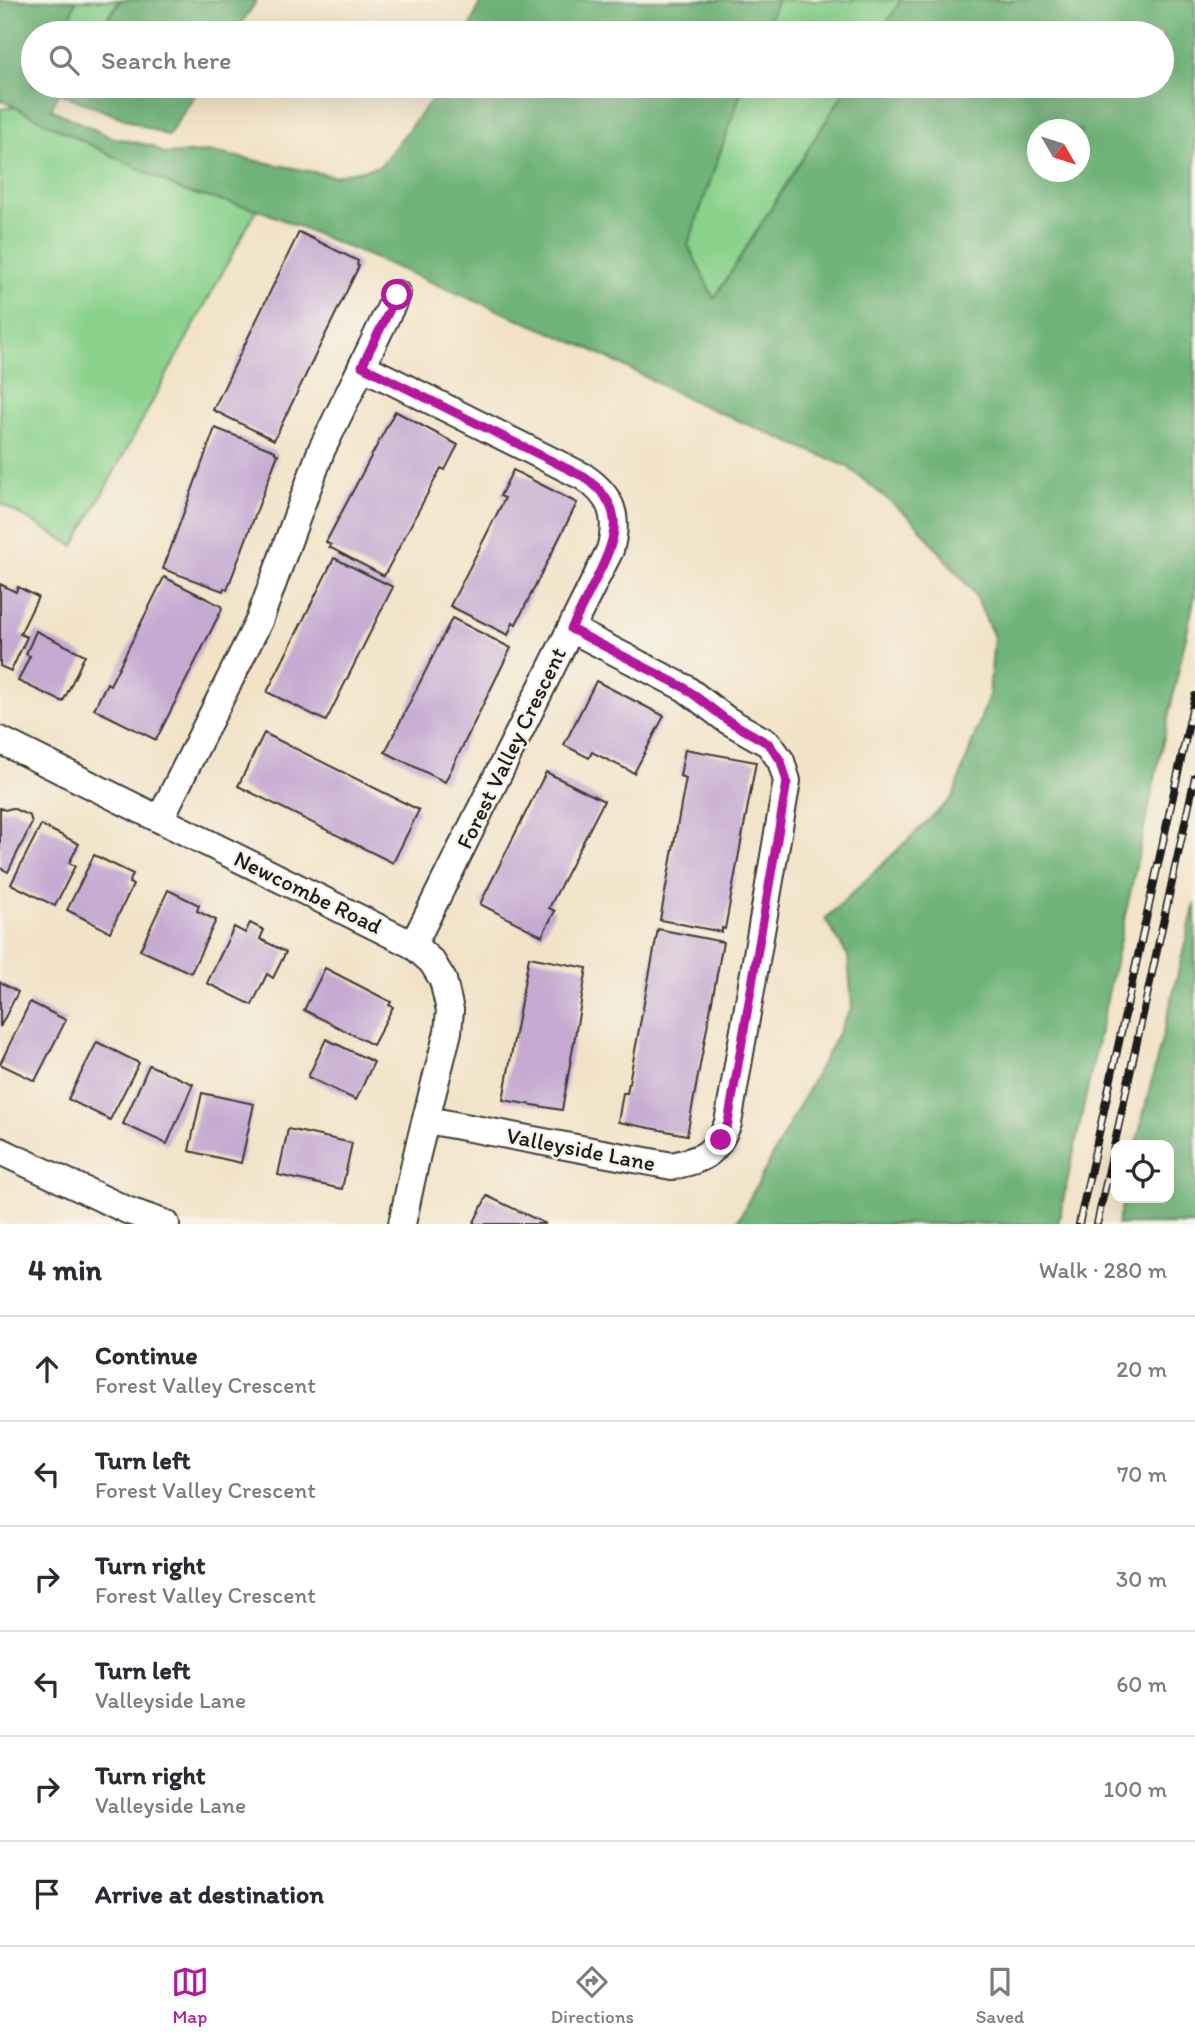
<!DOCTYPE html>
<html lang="en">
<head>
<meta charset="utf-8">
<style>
	body { margin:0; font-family:Itim,sans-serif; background:#f7f7f7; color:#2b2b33 }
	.controls { position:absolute; right:21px; bottom:21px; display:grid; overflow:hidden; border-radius:14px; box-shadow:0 7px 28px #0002 }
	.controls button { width:63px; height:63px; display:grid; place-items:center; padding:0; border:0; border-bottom:2px solid #e1e1e2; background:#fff; color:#2b2b33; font:35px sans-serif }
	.compass { position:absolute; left:1027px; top:119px; width:63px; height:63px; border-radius:50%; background:#fff; box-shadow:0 7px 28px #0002; rotate:129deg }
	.stop { position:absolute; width:21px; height:21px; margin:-16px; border:5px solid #b5179e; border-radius:50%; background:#fff }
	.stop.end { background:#b5179e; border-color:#fff; box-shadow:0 2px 7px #0008 }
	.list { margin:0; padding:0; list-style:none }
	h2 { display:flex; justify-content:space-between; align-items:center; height:91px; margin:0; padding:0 28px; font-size:30px }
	h2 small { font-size:23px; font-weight:400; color:#7c7c81 }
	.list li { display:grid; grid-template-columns:46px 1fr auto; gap:21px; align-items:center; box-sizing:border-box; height:105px; padding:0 28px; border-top:2px solid #e1e1e2 }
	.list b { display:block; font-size:26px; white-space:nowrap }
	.list p { margin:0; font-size:23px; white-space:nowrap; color:#7c7c81 }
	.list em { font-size:23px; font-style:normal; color:#7c7c81 }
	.icon { flex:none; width:38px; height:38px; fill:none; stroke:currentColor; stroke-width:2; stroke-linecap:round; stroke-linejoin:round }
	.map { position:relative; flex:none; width:1195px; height:1224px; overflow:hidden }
	.search { position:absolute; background:#fff; box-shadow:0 7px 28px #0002; left:21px; right:21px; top:21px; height:77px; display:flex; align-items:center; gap:18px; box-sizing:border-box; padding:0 24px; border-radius:38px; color:#7c7c81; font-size:26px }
	.sheet { height:721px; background:#fff }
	nav { display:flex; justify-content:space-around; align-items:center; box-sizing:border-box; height:98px; border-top:2px solid #e1e1e2; background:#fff; font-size:19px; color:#7c7c81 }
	nav a { display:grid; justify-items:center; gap:4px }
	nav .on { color:#b5179e }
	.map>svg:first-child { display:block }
	.green { fill:#8ad18c; stroke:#537654; stroke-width:2 }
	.forest { fill:#6fb378; stroke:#46684a; stroke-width:2; fill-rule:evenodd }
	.building { fill:#c6aad1 }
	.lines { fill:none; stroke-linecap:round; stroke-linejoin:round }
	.minor-casing { stroke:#3c3a36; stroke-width:30 }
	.minor { stroke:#fff; stroke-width:26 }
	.rail-casing { stroke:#1c1c1c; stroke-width:8 }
	.rail { stroke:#f7f3e8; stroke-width:5; stroke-dasharray:16; stroke-linecap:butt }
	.route { stroke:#b5179e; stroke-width:9 }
	.labels { text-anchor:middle; stroke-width:5; stroke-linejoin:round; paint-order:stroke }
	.street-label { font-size:23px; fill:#1c1c1c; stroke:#f7f3e8 }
</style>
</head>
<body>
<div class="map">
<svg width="1195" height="1224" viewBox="0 0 1195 1224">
	<rect width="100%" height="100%" fill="#f7f3e8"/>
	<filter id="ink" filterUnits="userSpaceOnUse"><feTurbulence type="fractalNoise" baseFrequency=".0143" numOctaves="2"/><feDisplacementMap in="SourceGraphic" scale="14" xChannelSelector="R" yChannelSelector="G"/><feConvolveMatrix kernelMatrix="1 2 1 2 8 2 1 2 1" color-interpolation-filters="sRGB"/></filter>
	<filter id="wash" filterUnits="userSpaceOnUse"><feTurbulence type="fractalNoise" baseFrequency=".00686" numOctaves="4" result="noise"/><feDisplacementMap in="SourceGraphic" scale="28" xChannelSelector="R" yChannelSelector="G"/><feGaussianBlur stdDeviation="1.57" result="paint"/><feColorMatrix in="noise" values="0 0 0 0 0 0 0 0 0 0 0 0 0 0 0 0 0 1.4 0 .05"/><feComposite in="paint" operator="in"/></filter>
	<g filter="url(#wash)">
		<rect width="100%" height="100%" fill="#f2e3c8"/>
		<g class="green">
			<path d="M71 0H119L97 33H70Z"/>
			<path d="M778 0H901L880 33H762Z"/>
			<path d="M743 86H848L714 299 688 245Z"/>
			<path d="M14 107 257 209 74 546 0 503V109Z"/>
		</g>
		<g class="forest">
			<path d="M0 0H76L67 27V33H33V86H201L168 136 59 93 51 109 110 137 153 146 164 154 212 152 334 176 380 166 442 86H743L688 245 714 299 848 86H1162V33H880L901 0H1195V595L1058 1224H736L852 1007 848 956 825 919 953 797 989 695 994 637 974 593 914 521 848 467 697 403 590 349 257 209 185 192 0 100ZM1038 130H1080V172H1038Z"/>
			<path d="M121 0H257L235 33H99Z"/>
			<path d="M481 0H778L762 33H468Z"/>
			<path d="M1195 903V1224H1117L1124 1198H1169V1145H1136Z"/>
		</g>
		<g id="blocks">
			<g class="building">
				<path d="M299 232 358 261 357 265 359 266 274 440 213 410Z"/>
				<path d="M395 411 458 445 445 470 441 468 384 576 329 547 331 545 326 542Z"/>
				<path d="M215 428 275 451V453L278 454 227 590 224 588 223 591 163 569Z"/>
				<path d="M513 470 577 503 516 624 513 622 508 635 450 606 505 498 500 496Z"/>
				<path d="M334 558 393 587 326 721 267 692Z"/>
				<path d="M164 577 221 606 222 609 156 740 94 709 107 683 110 685Z"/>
				<path d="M0 584 16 592 18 587 38 597 20 634 27 637 11 671 0 666Z"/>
				<path d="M452 618 511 648 445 782 385 752Z"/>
				<path d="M36 631 85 655 63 702 18 681 30 656 26 654Z"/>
				<path d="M596 681 664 716 634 773 592 752 589 758 564 745Z"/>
				<path d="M264 733 419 810 393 863 238 786Z"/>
				<path d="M685 749 756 762 725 929 722 928V932L660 920 686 778 680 776Z"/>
				<path d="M546 772 604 801 549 908 555 911 542 936 480 904Z"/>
				<path d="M0 808 5 810 12 808 30 816 32 823 8 872 0 868Z"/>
				<path d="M41 825 79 844 69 863 75 866 55 906 11 884Z"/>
				<path d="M94 855 133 874 129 883 133 885 110 932 67 910Z"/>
				<path d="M168 890 199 905 197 911 216 920 191 973 140 950Z"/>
				<path d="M250 923 264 930 260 939 286 952 273 978 267 974 252 1005 207 983 234 927 245 933Z"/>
				<path d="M658 929 723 942 687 1135 618 1122 623 1093H627Z"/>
				<path d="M529 957 587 968 562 1110 503 1100Z"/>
				<path d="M325 968 391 1002 389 1005 393 1007 373 1045 304 1010Z"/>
				<path d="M0 982 18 992 0 1027Z"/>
				<path d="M30 1002 66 1020 35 1081 0 1064Z"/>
				<path d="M326 1039 374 1062 356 1100 308 1077Z"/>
				<path d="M97 1042 139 1063 110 1120 68 1099Z"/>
				<path d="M149 1065 193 1084 167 1144 123 1124Z"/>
				<path d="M202 1093 254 1104 241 1163 189 1151Z"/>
				<path d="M288 1129 352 1143 342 1189 278 1175Z"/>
				<path d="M487 1196 546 1224H473Z"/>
			</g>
		</g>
	</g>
	<g filter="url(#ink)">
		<use href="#blocks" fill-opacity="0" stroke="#3c3a36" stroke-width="2"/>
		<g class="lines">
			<g class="minor-casing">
				<g id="minor">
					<path d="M362 366 584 477C613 497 619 517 610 550L413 945"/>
					<path d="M0 740 413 945 432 962 443 980 450 1010 448 1032 417 1154 402 1224"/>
					<path d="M160 819 259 621 321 451 397 294"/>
					<path d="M427 1120 672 1166C704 1159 715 1155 728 1123L787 781 781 761 769 744 727 720 685 688 571 629"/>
					<path d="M0 1151 129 1211 166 1224"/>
				</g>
			</g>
			<use href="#minor" class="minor"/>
			<g class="rail-casing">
				<g id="rail">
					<path d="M1079 1224 1195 696"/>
					<path d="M1097 1224 1195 777"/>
				</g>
			</g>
			<use href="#rail" class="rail"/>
		</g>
	</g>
	<g class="lines" filter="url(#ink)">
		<path class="route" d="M397 295 362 366 584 477C626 506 618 535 598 575 589 593 580 611 571 629L685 688 727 720 769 744 781 761 787 782 728 1123 721 1140"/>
	</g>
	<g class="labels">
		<g class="street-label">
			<text transform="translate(511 748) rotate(-64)" y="8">Forest Valley Crescent</text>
			<text transform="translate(308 892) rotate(26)" y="8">Newcombe Road</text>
			<text transform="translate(581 1149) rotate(11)" y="8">Valleyside Lane</text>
		</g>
	</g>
</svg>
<div class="controls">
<button><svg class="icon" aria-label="locate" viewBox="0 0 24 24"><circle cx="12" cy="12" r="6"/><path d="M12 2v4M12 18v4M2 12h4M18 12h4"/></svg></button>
</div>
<svg class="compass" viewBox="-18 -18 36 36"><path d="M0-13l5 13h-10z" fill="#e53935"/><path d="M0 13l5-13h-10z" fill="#7c7c81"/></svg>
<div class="stop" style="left:397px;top:295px"></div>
<div class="stop end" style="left:721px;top:1140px"></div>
<div class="search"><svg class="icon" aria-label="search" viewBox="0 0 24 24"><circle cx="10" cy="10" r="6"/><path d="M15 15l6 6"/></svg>Search here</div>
</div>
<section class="sheet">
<h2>4 min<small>Walk · 280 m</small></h2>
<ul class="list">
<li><svg class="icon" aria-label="ahead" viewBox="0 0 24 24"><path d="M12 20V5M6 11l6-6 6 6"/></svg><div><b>Continue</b><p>Forest Valley Crescent</p></div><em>20 m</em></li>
<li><svg class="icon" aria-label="left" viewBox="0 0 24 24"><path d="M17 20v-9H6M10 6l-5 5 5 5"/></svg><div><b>Turn left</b><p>Forest Valley Crescent</p></div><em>70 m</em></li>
<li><svg class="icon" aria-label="right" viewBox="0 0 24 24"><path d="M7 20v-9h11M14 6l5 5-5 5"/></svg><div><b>Turn right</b><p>Forest Valley Crescent</p></div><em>30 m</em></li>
<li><svg class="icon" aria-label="left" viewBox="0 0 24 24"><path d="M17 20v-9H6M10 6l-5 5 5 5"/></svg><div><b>Turn left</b><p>Valleyside Lane</p></div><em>60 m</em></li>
<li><svg class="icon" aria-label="right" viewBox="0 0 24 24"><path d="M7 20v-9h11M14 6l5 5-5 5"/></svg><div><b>Turn right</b><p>Valleyside Lane</p></div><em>100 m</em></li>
<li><svg class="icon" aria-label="arrive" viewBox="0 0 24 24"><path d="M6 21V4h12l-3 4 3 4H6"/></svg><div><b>Arrive at destination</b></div></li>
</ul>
</section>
<nav>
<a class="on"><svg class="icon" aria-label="map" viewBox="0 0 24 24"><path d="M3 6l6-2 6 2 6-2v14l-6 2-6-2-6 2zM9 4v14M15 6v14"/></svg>Map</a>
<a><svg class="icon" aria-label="directions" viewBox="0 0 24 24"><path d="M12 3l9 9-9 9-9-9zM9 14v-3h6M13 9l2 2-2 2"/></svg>Directions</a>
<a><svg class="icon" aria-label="saved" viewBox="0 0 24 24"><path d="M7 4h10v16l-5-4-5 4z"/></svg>Saved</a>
</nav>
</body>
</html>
